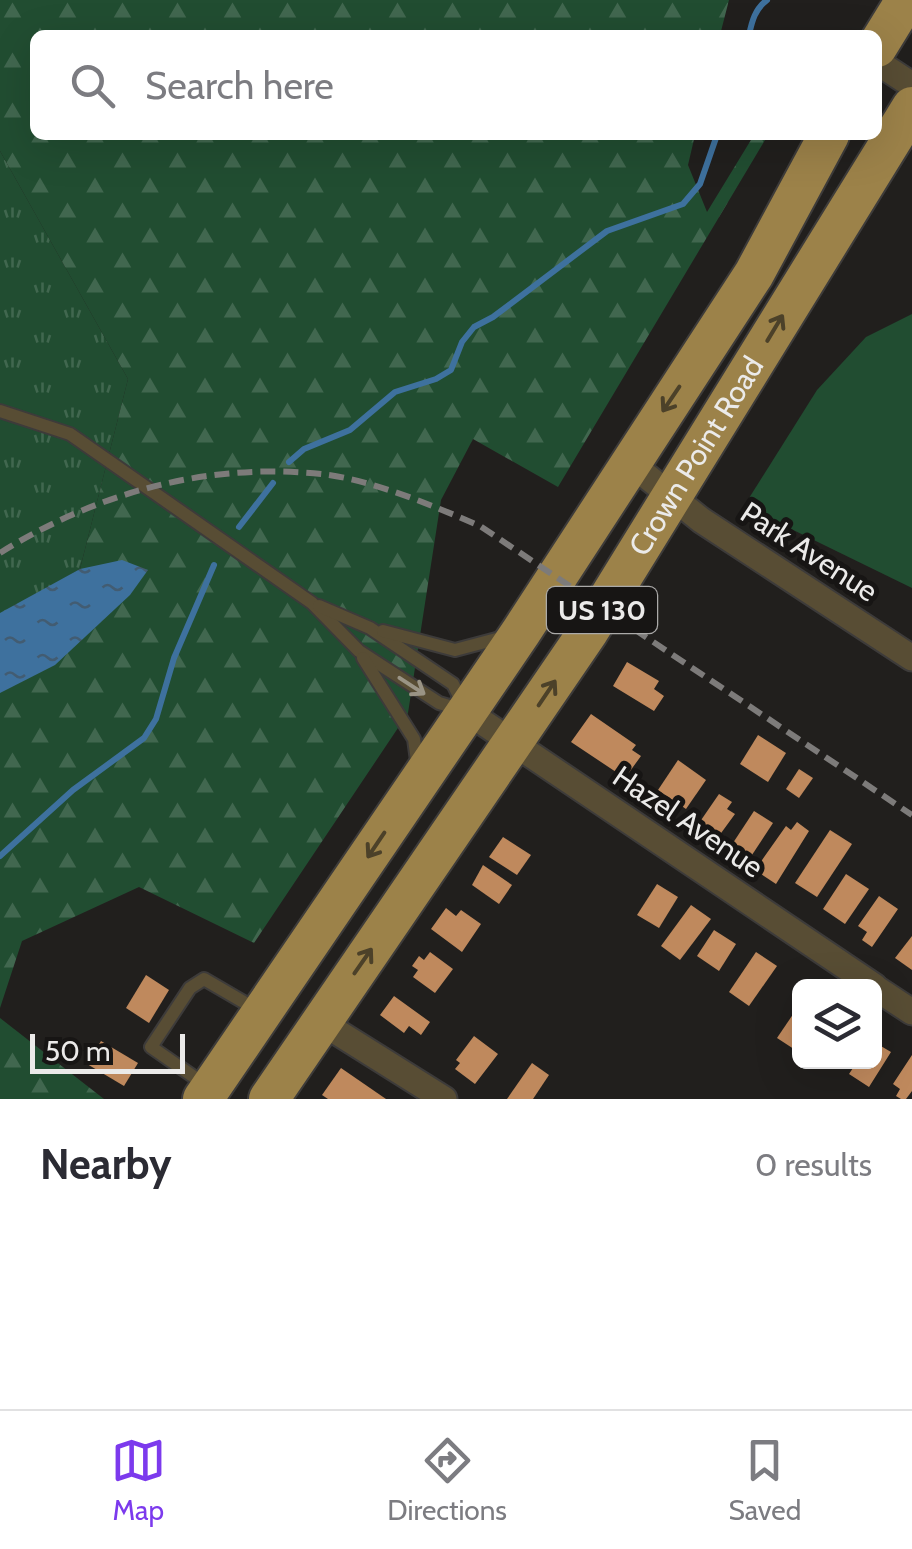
<!DOCTYPE html>
<html lang="en">
<head>
<meta charset="utf-8">
<style>
	body { margin:0; font-family:Cabin,sans-serif; background:#f7f7f7; color:#2b2b33 }
	.controls { position:absolute; right:30px; bottom:30px; display:grid; overflow:hidden; border-radius:15px; box-shadow:0 10px 40px #0002 }
	.controls button { width:90px; height:90px; display:grid; place-items:center; padding:0; border:0; border-bottom:2px solid #e1e1e2; background:#fff; color:#2b2b33; font:50px sans-serif }
	.scale { position:absolute; left:30px; bottom:25px; width:155px; box-sizing:border-box; padding-left:10px; border:5px solid #ebeae9; border-top:0; font-size:28px; line-height:35px; white-space:nowrap; color:#ebeae9; -webkit-text-stroke:8px #171514; paint-order:stroke }
	.list { margin:0; padding:0; list-style:none }
	h2 { display:flex; justify-content:space-between; align-items:center; height:130px; margin:0; padding:0 40px; font-size:42px }
	h2 small { font-size:32px; font-weight:400; color:#7c7c81 }
	.icon { flex:none; width:55px; height:55px; fill:none; stroke:currentColor; stroke-width:2; stroke-linecap:round; stroke-linejoin:round }
	.map { position:relative; flex:none; width:912px; height:1099px; overflow:hidden }
	.search { position:absolute; background:#fff; box-shadow:0 10px 40px #0002; left:30px; right:30px; top:30px; height:110px; display:flex; align-items:center; gap:25px; box-sizing:border-box; padding:0 35px; border-radius:15px; color:#7c7c81; font-size:38px }
	.sheet { height:310px; background:#fff }
	nav { display:flex; justify-content:space-around; align-items:center; box-sizing:border-box; height:140px; border-top:2px solid #e1e1e2; background:#fff; font-size:28px; color:#7c7c81 }
	nav a { display:grid; justify-items:center; gap:5px }
	nav .on { color:#7c3aed }
	.map>svg:first-child { display:block }
	.grass { fill:url(#grass-tufts) }
	.forest { fill:url(#forest-firs) }
	.garden { fill:#214d31 }
	.water { fill:url(#water-ripples) }
	.lines { fill:none; stroke-linecap:round; stroke-linejoin:round }
	.stream { stroke:#3e719e; stroke-width:6 }
	.building { fill:#bf895d }
	.service-casing { stroke:#3d3b3a; stroke-width:16 }
	.minor-casing { stroke:#3d3b3a; stroke-width:29 }
	.trunk-casing { stroke:#3d3b3a; stroke-width:44 }
	.service { stroke:#584d34; stroke-width:12 }
	.minor { stroke:#584d34; stroke-width:25 }
	.trunk { stroke:#9c8249; stroke-width:40 }
	.rail { stroke:#7d7b7a; stroke-width:6; stroke-dasharray:15 8; stroke-linecap:butt }
	.oneway { stroke:#4c4129 }
	.oneway2 { stroke:#9a9485 }
	.labels { text-anchor:middle; stroke-width:10; stroke-linejoin:round; paint-order:stroke }
	.shield { fill:#171514; stroke:#abaaa9; stroke-width:2.5 }
	.shield-label { font-size:28px; font-weight:bold; fill:#ebeae9 }
	.street-label { font-size:30px; fill:#ebeae9; stroke:#171514 }
</style>
</head>
<body>
<div class="map">
<svg width="912" height="1099" viewBox="0 0 912 1099">
	<defs>
		<pattern id="grass-tufts" width="24" height="20" patternUnits="userSpaceOnUse" patternTransform="scale(2.5)"><rect width="24" height="20" fill="#214d31"/><path d="M3 7l-1-3M5 7V3M7 7l1-3M15 17l-1-3M17 17v-4M19 17l1-3" fill="none" stroke="#41674f"/></pattern>
		<pattern id="forest-firs" width="22" height="20" patternUnits="userSpaceOnUse" patternTransform="scale(2.5)"><rect width="22" height="20" fill="#214d31"/><path d="M5 1l3.5 6h-7zM16 11l3.5 6h-7z" fill="#41674f"/></pattern>
		<pattern id="water-ripples" width="26" height="14" patternUnits="userSpaceOnUse" patternTransform="scale(2.5)"><rect width="26" height="14" fill="#3e719e"/><path d="M2 4q2-2 4 0t4 0M15 11q2-2 4 0t4 0" fill="none" stroke="#425c72"/></pattern>
	</defs>
	<rect width="100%" height="100%" fill="#211f1d"/>
	<path class="grass" d="M0 151 128 379 80 569 0 615Z"/>
	<g class="forest">
		<path d="M0 0H729L720 35H35V135H695L688 165 707 212 754 135H768L558 487 473 439 441 500 408 713 254 943 139 887 22 941 0 1008V615L80 569 128 379 0 151Z"/>
		<path d="M0 1018 104 1099H0Z"/>
	</g>
	<path class="garden" d="M912 314V588L744 506 817 390 866 337Z"/>
	<path class="water" d="M122 560 148 570 130 595 55 665 0 693V613L80 569Z"/>
	<g class="lines">
		<g class="stream">
			<path d="M749 35C752 21 755 9 767 0"/>
			<path d="M289 462 304 449 350 430 395 392 436 379 451 370 462 342 474 327 493 317 607 231 683 204 700 184 717 135"/>
			<path d="M239 527 273 483"/>
			<path d="M0 856 73 790 144 738 156 719 174 658 214 565"/>
		</g>
	</g>
	<g class="building">
		<path d="M627 662 659 681 654 689 664 696 654 711 613 686Z"/>
		<path d="M591 714 636 745 632 750 641 756 625 778 571 742Z"/>
		<path d="M758 735 786 753 768 782 740 764Z"/>
		<path d="M678 760 706 780 686 809 658 790Z"/>
		<path d="M799 769 813 778 799 798 786 789Z"/>
		<path d="M719 794 732 802 727 809 735 814 716 840 697 826Z"/>
		<path d="M754 811 773 823 748 861 729 849Z"/>
		<path d="M797 822 809 831 776 884 755 870 786 826 791 830Z"/>
		<path d="M830 830 852 844 817 897 795 883Z"/>
		<path d="M503 837 531 855 517 875 489 857Z"/>
		<path d="M483 865 512 885 499 904 472 885Z"/>
		<path d="M846 874 869 889 845 924 823 909Z"/>
		<path d="M657 884 678 897 659 928 637 915Z"/>
		<path d="M879 896 898 909 872 947 862 940 867 932 858 926Z"/>
		<path d="M691 905 711 919 680 960 661 946Z"/>
		<path d="M446 908 456 916 461 910 481 924 462 952 431 929Z"/>
		<path d="M714 930 736 944 719 971 697 956Z"/>
		<path d="M912 936V970L895 958Z"/>
		<path d="M430 952 453 969 435 993 413 977 418 970 412 966 419 956 424 960Z"/>
		<path d="M756 952 777 966 749 1006 729 992Z"/>
		<path d="M146 975 169 990 149 1023 126 1008Z"/>
		<path d="M394 996 430 1022 421 1035 409 1026 404 1033 380 1015Z"/>
		<path d="M800 1004V1053L777 1038Z"/>
		<path d="M474 1036 498 1054 475 1084 455 1069 460 1063 456 1060Z"/>
		<path d="M101 1041 138 1063 124 1086 87 1064Z"/>
		<path d="M874 1042 891 1052 869 1087 849 1074 857 1062H874Z"/>
		<path d="M912 1055V1091L906 1099H901L896 1096 900 1089 893 1084Z"/>
		<path d="M532 1063 549 1075 533 1099H507Z"/>
		<path d="M341 1068 386 1099H328L322 1095Z"/>
	</g>
	<g class="lines">
		<g class="service-casing">
			<g id="service">
				<path d="M0 411 70 434 312 603 359 651 439 703 459 709"/>
				<path d="M319 606 370 628 453 684 464 706"/>
				<path d="M383 631 455 650 504 637"/>
				<path d="M363 658 414 739 418 768"/>
				<path d="M207 1086 151 1047 190 988 204 979 259 1011"/>
			</g>
		</g>
		<g class="minor-casing">
			<g id="minor">
				<path d="M877 62 912 85"/>
				<path d="M629 462 701 520 912 658"/>
				<path d="M466 711 874 986"/>
				<path d="M874 987 912 1012"/>
				<path d="M321 1022 444 1099"/>
			</g>
		</g>
		<g class="trunk-casing">
			<g id="trunk">
				<path d="M877 47 906 0"/>
				<path d="M203 1099 521 632 754 274 829 135"/>
				<path id="s1" d="M269 1099 588 632 912 107"/>
			</g>
		</g>
		<use href="#service" class="service"/>
		<use href="#minor" class="minor"/>
		<use href="#trunk" class="trunk"/>
		<path class="rail" d="M0 553C96 493 207 462 321 474 370 479 434 506 480 526L912 815"/>
	</g>
	<defs><path id="oneway-shaft" d="M-6 0H5M1.5-3L5.5 0L1.5 3" fill="none" stroke-width="1.6" stroke-linecap="round" stroke-linejoin="round" transform="scale(2.5)"/></defs>
	<g class="oneway">
		<use href="#oneway-shaft" transform="translate(775 328) rotate(-59)"/>
		<use href="#oneway-shaft" transform="translate(671 399) rotate(124)"/>
		<use href="#oneway-shaft" transform="translate(547 693) rotate(-56)"/>
		<use href="#oneway-shaft" transform="translate(376 845) rotate(124)"/>
		<use href="#oneway-shaft" transform="translate(363 961) rotate(-55)"/>
	</g>
	<use class="oneway2" href="#oneway-shaft" transform="translate(412 686) rotate(33)"/>
	<g class="labels">
		<rect class="shield" x="547" y="587" width="110" height="46" rx="8"/>
		<g class="shield-label">
			<text x="602" y="620">US 130</text>
		</g>
		<g class="street-label">
			<text dy="10" stroke="none"><textPath href="#s1" startOffset="772">Crown Point Road</textPath></text>
			<text transform="translate(809 552) rotate(33)" y="10">Park Avenue</text>
			<text transform="translate(688 822) rotate(34)" y="10">Hazel Avenue</text>
		</g>
	</g>
</svg>
<div class="controls">
<button><svg class="icon" aria-label="layers" viewBox="0 0 24 24"><path d="M12 4l9 5-9 5-9-5zM3 14l9 5 9-5"/></svg></button>
</div>
<div class="scale">50 m</div>
<div class="search"><svg class="icon" aria-label="search" viewBox="0 0 24 24"><circle cx="10" cy="10" r="6"/><path d="M15 15l6 6"/></svg>Search here</div>
</div>
<section class="sheet">
<h2>Nearby<small>0 results</small></h2>
<ul class="list">
</ul>
</section>
<nav>
<a class="on"><svg class="icon" aria-label="map" viewBox="0 0 24 24"><path d="M3 6l6-2 6 2 6-2v14l-6 2-6-2-6 2zM9 4v14M15 6v14"/></svg>Map</a>
<a><svg class="icon" aria-label="directions" viewBox="0 0 24 24"><path d="M12 3l9 9-9 9-9-9zM9 14v-3h6M13 9l2 2-2 2"/></svg>Directions</a>
<a><svg class="icon" aria-label="saved" viewBox="0 0 24 24"><path d="M7 4h10v16l-5-4-5 4z"/></svg>Saved</a>
</nav>
</body>
</html>
